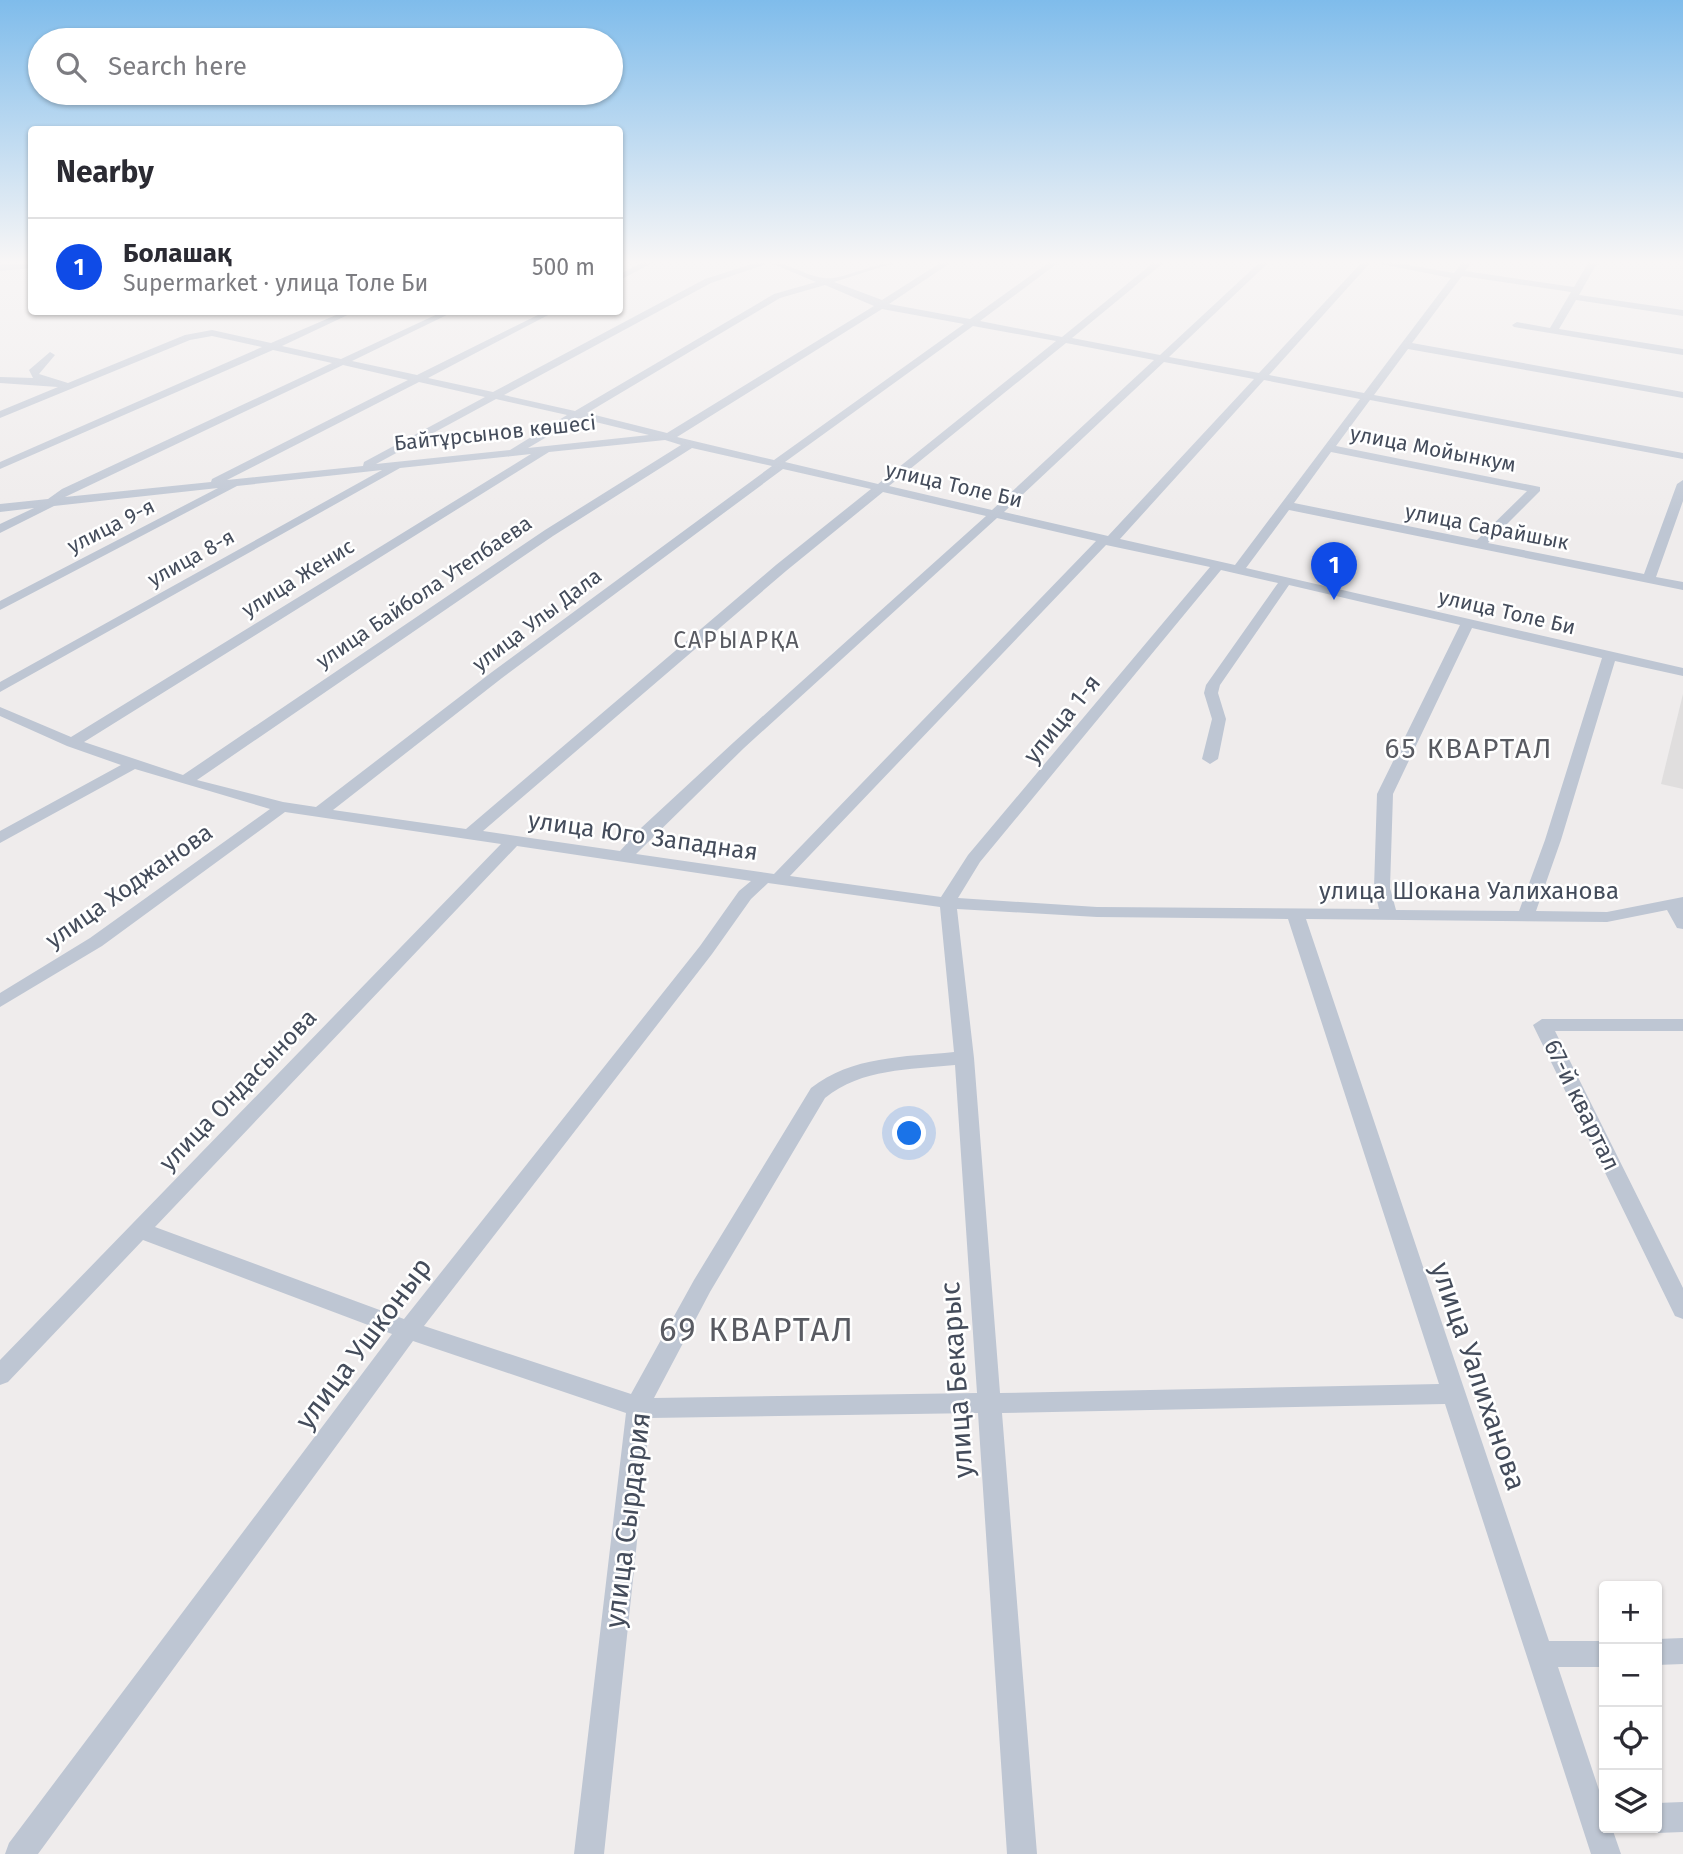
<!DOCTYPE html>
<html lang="en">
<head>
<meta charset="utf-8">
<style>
	body { margin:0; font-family:"Fira Sans",sans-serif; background:#f2f2f3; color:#2b2b33 }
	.controls { position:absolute; right:21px; bottom:21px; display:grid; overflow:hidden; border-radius:7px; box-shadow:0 2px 5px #0004 }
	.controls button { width:63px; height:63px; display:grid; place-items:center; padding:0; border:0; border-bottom:2px solid #e1e1e2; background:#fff; color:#2b2b33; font:35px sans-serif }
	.you { position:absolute; left:910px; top:1134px; width:24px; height:24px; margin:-18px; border:5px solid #fff; border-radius:50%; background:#1a73e8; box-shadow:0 0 0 10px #1a73e833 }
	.badge { display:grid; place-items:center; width:46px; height:46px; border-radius:50%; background:#0f4be7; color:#fff; font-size:23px; font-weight:700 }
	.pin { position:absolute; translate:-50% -58px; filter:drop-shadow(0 2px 4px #0008) }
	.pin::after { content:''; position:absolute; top:37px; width:24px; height:21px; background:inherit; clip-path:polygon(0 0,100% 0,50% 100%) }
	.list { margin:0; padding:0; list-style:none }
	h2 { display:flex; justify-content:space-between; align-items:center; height:91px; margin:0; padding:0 28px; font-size:30px }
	h2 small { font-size:23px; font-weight:400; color:#7c7c81 }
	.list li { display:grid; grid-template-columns:46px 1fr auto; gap:21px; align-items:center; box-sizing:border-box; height:98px; padding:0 28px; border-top:2px solid #e1e1e2 }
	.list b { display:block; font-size:26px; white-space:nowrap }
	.list p { margin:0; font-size:23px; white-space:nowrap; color:#7c7c81 }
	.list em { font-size:23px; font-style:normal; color:#7c7c81 }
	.icon { flex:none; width:38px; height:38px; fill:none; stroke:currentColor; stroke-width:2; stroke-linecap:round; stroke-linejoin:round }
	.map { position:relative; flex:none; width:1683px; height:1854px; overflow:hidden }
	.search { position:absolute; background:#fff; box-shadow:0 2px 5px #0004; left:28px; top:28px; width:595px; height:77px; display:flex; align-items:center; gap:18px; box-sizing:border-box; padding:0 24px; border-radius:38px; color:#7c7c81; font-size:26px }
	.panel { position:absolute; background:#fff; box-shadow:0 2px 5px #0004; left:28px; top:126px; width:595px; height:189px; border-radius:7px }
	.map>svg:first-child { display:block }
	.education { fill:#e0dede }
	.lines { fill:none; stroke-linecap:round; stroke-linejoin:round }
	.minor { fill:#bec6d3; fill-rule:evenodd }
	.labels { text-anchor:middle; stroke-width:5; stroke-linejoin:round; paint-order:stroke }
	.far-street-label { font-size:21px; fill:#444c5b; stroke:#fff }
	.far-quarter-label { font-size:23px; letter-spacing:2px; fill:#595b62; stroke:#fff }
	.street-label { font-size:24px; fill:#444c5b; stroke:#fff }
	.quarter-label { font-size:28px; letter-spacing:2px; fill:#595b62; stroke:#fff }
	.near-street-label { font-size:28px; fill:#444c5b; stroke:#fff }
	.near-quarter-label { font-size:33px; letter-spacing:2px; fill:#595b62; stroke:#fff }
</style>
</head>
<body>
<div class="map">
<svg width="1683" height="1854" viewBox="0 0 1683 1854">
	<rect width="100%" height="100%" fill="#efecec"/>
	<path class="education" d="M1683 694V789L1661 784Z"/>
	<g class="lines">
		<g class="minor">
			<path d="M32 263V268L0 271V265Z"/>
			<path d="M641 263H652L620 280V274Z"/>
			<path d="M755 263H769L711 283 504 395 575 411 774 294 816 282 771 263C791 263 805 276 824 278 840 281 873 263 894 263L834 282 882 300 940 263H950L889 304 970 319 1048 263H1058L980 321 1062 337 1153 263H1163L1072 338 1160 355 1259 263H1268L1169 357 1259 373 1361 263H1370L1269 375 1364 393 1451 278 1376 263H1397L1454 273 1462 263H1471L1465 271 1574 287 1588 263H1597L1579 295 1683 310V316L1576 300 1559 329 1683 349V355L1514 327 1512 325 1517 322 1550 328 1571 292 1462 276 1412 343 1683 392V398L1408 349 1374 395 1683 453V459L1370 400 1336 446 1540 487V491L1488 543 1644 574 1677 484 1683 480V501L1656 577 1683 582V590L1289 510 1246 568 1683 668V676L1615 661 1561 840 1536 911 1607 912 1683 897V929L1677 928 1667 910 1607 922 1306 919 1549 1641H1604V1667H1558L1604 1805V1828H1612L1621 1854H1591L1445 1404 1002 1413 1037 1854H1007L978 1413 650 1418 604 1854H574L626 1413 413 1341 38 1854H5L9 1843 392 1334 143 1240 8 1382 0 1385V1360L501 844 285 812 102 946 0 1007V993L90 938 270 809 135 769 0 843V831L121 765 67 746 0 716V707L71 737 531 454 400 468 0 692V682L382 470 237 486 0 610V601L218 488 54 506 0 533V524L34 508 0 512V504L48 499 62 489 332 363 273 350 0 469V462L262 347 212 336 190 340 0 418V411L58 387 0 383V377L33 378 29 370 50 352 55 355 39 374 68 383 185 335 212 330 271 343 343 312H354L282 346 341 359 442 312H453L352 361 417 375 544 312H554L428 378 493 392 705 279ZM825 285 874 306 667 433 587 413 780 298ZM882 309 964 324 774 460 677 437ZM973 326 1056 341 878 484 785 462ZM1066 343 1154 360 992 510 889 486ZM1164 362 1254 379 1108 536 1004 512ZM343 365 408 380 212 479 211 482 65 497ZM1264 380 1360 399 1235 565 1120 539ZM419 382 485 397 364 462 363 466 227 480ZM496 399 567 415 510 450 376 464ZM579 418 649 435 528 448ZM665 440 681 445 545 530 183 775 84 742 549 452ZM692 448 772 466 492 672 316 807 283 802 197 780 553 536ZM1331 452 1527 491 1477 540 1294 503ZM783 469 871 489 776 565 466 829 333 810 502 678ZM883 492 986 516 734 742 641 828 620 851 483 831 786 571ZM997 518 1096 541 774 874 636 854 744 748ZM1106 545 1210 567 968 855 941 897 790 876ZM1221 570 1278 583 1206 685 1204 693 1212 719 1202 759 1210 764 1218 759 1226 719 1218 693 1220 685 1289 585 1460 625 1377 794 1374 888 1379 909 1097 907 958 898 980 862ZM1472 628 1602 658 1545 840 1519 911 1396 910 1390 888 1393 794ZM517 846 751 881 739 891 700 946 404 1319 155 1227ZM768 883 940 907 954 1052C904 1057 852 1056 811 1088L694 1280 631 1394 424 1326 712 954 751 899ZM957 909 1097 917 1288 919 1439 1384 1000 1393 974 1058ZM955 1065 977 1393 654 1398 710 1292 825 1098C862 1068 909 1070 955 1065Z"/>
			<path d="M1542 1019H1683V1031H1555L1683 1288V1319L1675 1316 1533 1025Z"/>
			<path d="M1683 1638V1664L1657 1665V1639Z"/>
			<path d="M1683 1802V1832L1657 1833 1647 1828H1657V1803Z"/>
		</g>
	</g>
	<linearGradient id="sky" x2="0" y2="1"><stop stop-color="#7fbceb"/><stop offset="0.5" stop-color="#f8f6f6"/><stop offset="1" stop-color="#f8f6f6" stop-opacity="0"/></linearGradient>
	<rect width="1683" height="523" fill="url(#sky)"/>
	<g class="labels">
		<g class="far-street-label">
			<text transform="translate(495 433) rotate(-6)" y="7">Байтұрсынов көшесі</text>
			<text transform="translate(1433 449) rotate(11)" y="7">улица Мойынкум</text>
			<text transform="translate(954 485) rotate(13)" y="7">улица Толе Би</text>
			<text transform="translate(111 526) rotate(-27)" y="7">улица 9-я</text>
			<text transform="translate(1487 527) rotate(11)" y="7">улица Сарайшык</text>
			<text transform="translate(191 558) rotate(-29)" y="7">улица 8-я</text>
			<text transform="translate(298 578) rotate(-32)" y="7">улица Женис</text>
			<text transform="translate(424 592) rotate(-34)" y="7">улица Байбола Утепбаева</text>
			<text transform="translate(1507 612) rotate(13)" y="7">улица Толе Би</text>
			<text transform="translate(537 620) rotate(-37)" y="7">улица Улы Дала</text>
		</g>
		<g class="far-quarter-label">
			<text x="737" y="648">САРЫАРҚА</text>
		</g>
		<g class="street-label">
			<text transform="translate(1062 719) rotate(-51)" y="8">улица 1-я</text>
			<text transform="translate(643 836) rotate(8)" y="8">улица Юго Западная</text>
			<text transform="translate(129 886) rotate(-35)" y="8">улица Ходжанова</text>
			<text x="1469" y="899">улица Шокана Уалиханова</text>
			<text transform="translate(238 1090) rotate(-46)" y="8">улица Ондасынова</text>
			<text transform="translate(1582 1105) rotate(64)" y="8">67-й квартал</text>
		</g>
		<g class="quarter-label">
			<text x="1469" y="758">65 КВАРТАЛ</text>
		</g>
		<g class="near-street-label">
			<text transform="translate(363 1343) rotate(-53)" y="10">улица Ушконыр</text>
			<text transform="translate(1479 1376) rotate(71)" y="10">улица Уалиханова</text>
			<text transform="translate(956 1380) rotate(-94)" y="10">улица Бекарыс</text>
			<text transform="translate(627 1520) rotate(-83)" y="10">улица Сырдария</text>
		</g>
		<g class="near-quarter-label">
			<text x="757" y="1341">69 КВАРТАЛ</text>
		</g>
	</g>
</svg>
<div class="controls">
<button>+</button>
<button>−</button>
<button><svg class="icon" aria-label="locate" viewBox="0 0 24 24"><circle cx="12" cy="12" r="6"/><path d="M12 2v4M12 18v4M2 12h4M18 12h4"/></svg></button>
<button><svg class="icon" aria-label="layers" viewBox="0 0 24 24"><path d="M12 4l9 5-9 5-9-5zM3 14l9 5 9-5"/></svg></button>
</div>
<div class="you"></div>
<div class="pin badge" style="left:1334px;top:600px">1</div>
<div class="search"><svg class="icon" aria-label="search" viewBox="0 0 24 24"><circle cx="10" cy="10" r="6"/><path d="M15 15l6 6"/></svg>Search here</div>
<section class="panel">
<h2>Nearby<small></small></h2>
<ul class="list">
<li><span class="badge">1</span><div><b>Болашақ</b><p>Supermarket · улица Толе Би</p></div><em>500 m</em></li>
</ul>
</section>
</div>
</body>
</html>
